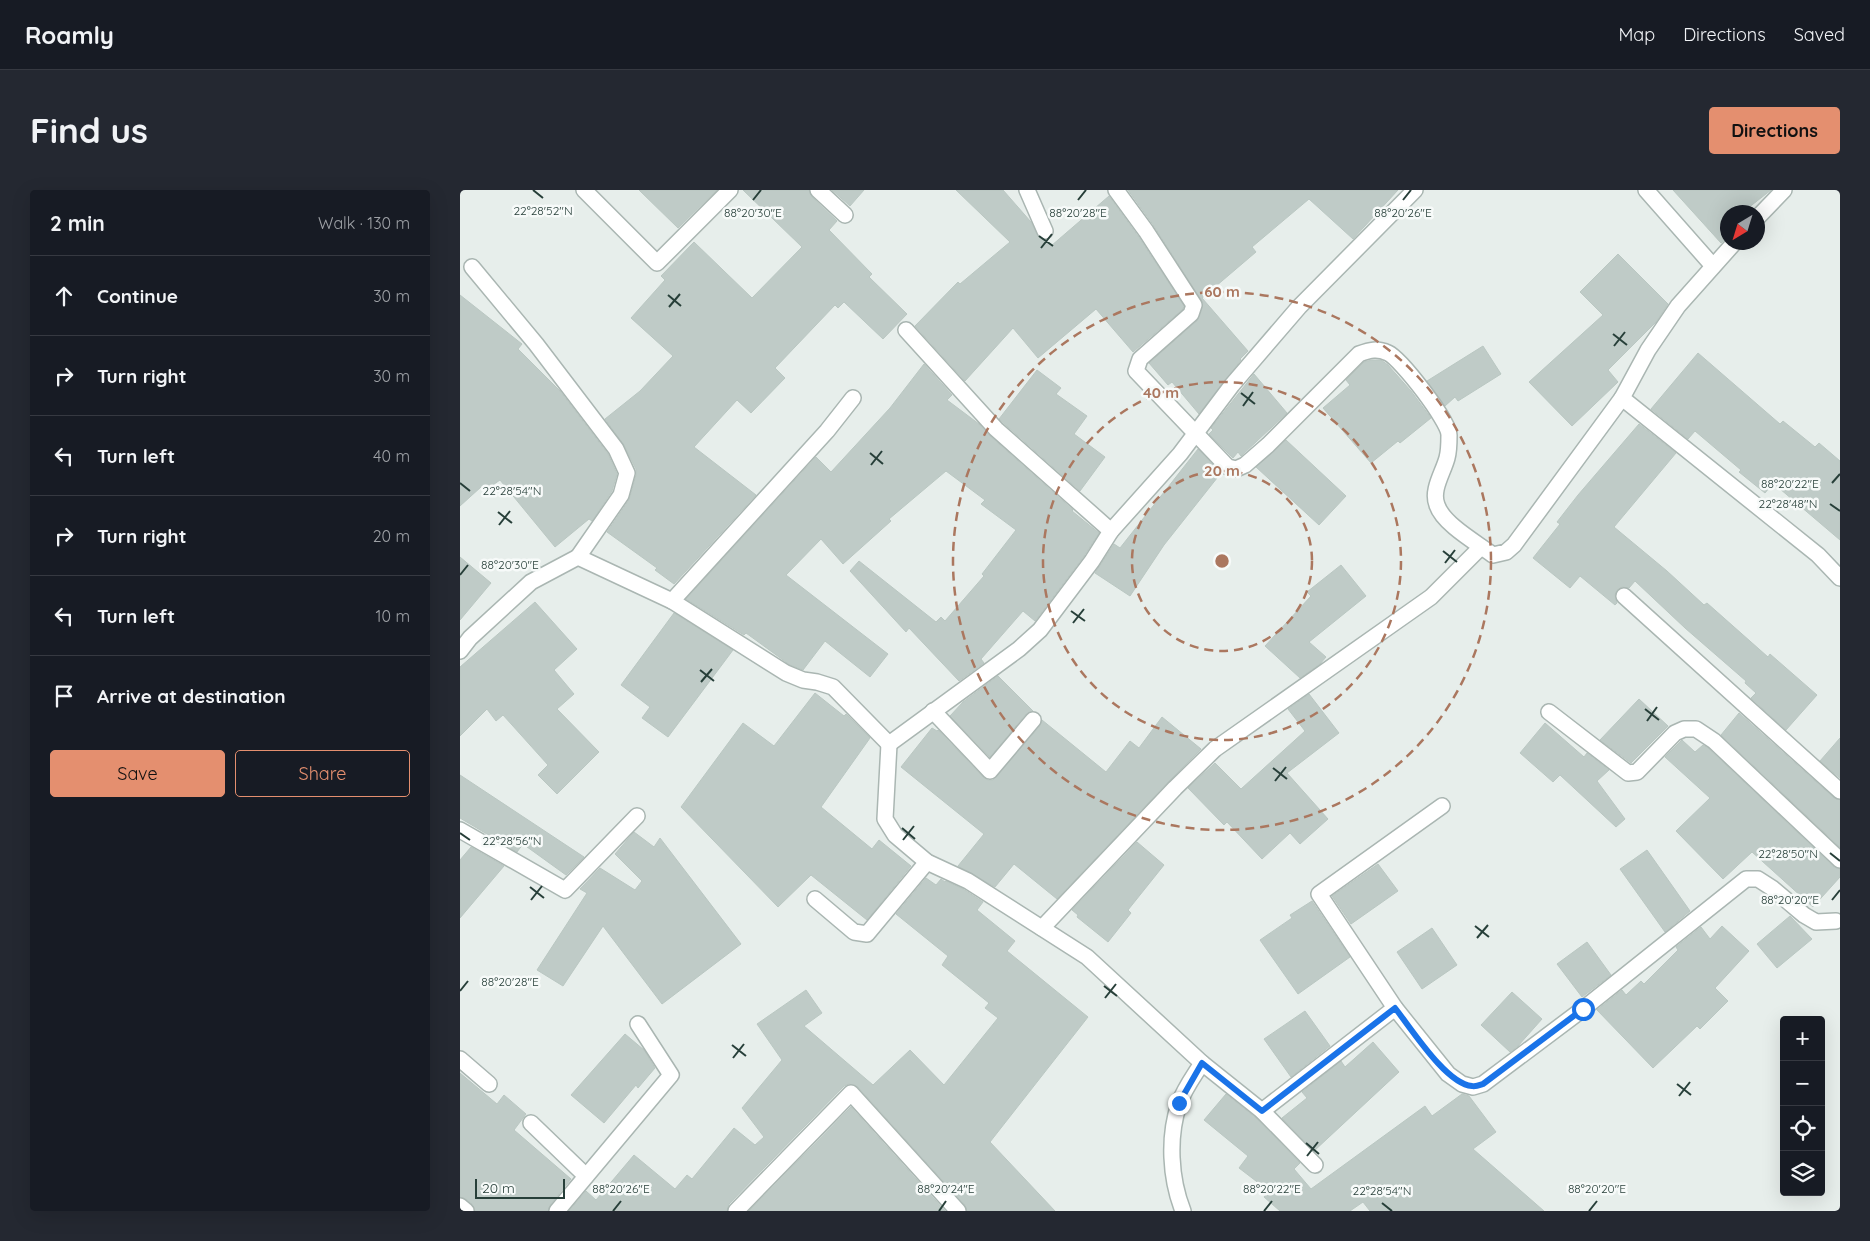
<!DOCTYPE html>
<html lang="en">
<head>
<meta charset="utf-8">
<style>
	body { margin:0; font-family:Quicksand,sans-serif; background:#242831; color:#f1f3f6 }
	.controls { position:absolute; right:15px; bottom:15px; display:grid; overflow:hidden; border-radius:5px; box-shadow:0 5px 20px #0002 }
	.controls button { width:45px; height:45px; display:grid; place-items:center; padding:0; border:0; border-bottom:1px solid #363941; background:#171b24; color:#f1f3f6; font:25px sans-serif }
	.compass { position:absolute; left:1260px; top:15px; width:45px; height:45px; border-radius:50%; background:#171b24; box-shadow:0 5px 20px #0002; rotate:218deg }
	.scale { position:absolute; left:15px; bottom:12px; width:90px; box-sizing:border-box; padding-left:5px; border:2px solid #273f39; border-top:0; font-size:14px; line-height:18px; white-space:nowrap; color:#273f39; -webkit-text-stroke:4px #f7faf9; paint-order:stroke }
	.stop { position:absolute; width:15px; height:15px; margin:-11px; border:4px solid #1a73e8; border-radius:50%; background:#fff }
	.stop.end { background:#1a73e8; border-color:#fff; box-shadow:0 1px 5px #0008 }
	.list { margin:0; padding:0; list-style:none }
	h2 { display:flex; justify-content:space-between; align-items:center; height:65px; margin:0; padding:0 20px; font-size:21px }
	h2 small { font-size:16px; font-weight:400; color:#9ea1a6 }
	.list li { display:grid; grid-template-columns:32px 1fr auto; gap:15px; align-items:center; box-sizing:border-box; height:80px; padding:0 20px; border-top:1px solid #363941 }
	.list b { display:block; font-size:19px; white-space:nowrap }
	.list em { font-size:16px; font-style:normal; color:#9ea1a6 }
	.actions { display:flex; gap:10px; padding:15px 20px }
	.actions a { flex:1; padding:11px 0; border:1px solid #e48f6f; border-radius:5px; text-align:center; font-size:18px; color:#e48f6f }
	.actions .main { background:#e48f6f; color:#111 }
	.icon { flex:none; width:28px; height:28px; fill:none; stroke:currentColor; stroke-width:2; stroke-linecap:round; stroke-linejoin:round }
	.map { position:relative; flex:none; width:1380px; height:1021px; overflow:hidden; border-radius:5px }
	header { display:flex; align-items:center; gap:30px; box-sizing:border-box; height:70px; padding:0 25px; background:#171b24; border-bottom:1px solid #363941 }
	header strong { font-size:24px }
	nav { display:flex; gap:28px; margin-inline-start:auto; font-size:18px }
	.intro { display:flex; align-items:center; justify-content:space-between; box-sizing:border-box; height:120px; padding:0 30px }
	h1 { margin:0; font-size:35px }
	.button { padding:12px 22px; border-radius:5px; background:#e48f6f; color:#111; font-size:18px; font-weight:700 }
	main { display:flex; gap:30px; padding:0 30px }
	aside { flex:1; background:#171b24; border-radius:5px; box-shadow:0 5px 20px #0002 }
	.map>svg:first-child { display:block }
	.building { fill:#bfcbc7; stroke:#bac7c2 }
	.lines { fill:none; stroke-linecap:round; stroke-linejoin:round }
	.street-casing { stroke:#aab6b2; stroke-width:18 }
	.street { stroke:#fff; stroke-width:15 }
	.route { stroke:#1a73e8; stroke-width:6 }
	.ticks { fill:none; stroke:#273f39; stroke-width:2 }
	.ring { fill:none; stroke:#ab775f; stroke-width:2.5; stroke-dasharray:9 6 }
	.ticks-label { font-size:12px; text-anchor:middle; fill:#273f39; stroke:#f7faf9; stroke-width:5; stroke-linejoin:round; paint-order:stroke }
	.centre { fill:#ab775f; stroke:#f7faf9; stroke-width:2.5 }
	.ring-label { font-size:15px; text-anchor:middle; font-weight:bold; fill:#ab775f; stroke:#f7faf9; stroke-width:5; stroke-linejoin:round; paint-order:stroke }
</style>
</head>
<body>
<header>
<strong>Roamly</strong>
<nav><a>Map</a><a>Directions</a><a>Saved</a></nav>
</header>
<div class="intro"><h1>Find us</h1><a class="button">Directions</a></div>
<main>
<aside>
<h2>2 min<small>Walk · 130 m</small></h2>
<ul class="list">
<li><svg class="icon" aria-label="ahead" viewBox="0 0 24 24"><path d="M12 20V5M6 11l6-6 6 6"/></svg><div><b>Continue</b></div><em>30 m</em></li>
<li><svg class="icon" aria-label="right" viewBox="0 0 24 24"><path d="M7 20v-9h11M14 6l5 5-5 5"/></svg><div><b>Turn right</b></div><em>30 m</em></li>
<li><svg class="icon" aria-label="left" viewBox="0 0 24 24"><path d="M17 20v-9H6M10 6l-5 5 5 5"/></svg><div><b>Turn left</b></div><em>40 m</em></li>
<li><svg class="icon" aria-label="right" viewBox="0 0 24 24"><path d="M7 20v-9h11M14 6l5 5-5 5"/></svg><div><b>Turn right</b></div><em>20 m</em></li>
<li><svg class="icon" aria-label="left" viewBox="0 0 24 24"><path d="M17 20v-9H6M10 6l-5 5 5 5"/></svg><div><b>Turn left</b></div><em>10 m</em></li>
<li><svg class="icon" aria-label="arrive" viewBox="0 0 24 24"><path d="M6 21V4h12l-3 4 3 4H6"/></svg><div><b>Arrive at destination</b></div></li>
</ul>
<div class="actions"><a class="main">Save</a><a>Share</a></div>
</aside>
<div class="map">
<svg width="1380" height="1021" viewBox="0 0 1380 1021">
	<rect width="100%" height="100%" fill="#e7eeeb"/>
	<g class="building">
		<path d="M179 0H257L218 38Z"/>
		<path d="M283 0H349L352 7 377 31 369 40 412 84 409 87 447 124 423 149 384 112 378 118 375 115 315 178 325 188 291 223 277 210 234 257 296 305 214 394 195 380 197 378 147 342 169 310 176 285V279L164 255 145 229 180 201 213 166 171 128 205 90 201 86 234 52 292 108 342 57Z"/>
		<path d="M372 0H404L390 16Z"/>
		<path d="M496 0H543L571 32 579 48 586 50 591 56 649 6 678 46 724 116 723 119 673 162 636 119 578 168 553 138 505 191 455 136 498 92 500 94 550 52Z"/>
		<path d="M668 0H938L893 49 849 9 792 57 796 62 742 108 788 161 780 169 781 170 739 224 712 192 708 195 689 173 737 131 743 113 694 36Z"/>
		<path d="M1213 0H1311L1283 22H1268V46L1261 53Z"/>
		<path d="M1158 64 1208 114 1196 132 1148 180 1158 192 1112 236 1069 192 1143 125 1120 102Z"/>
		<path d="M0 105 62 154 58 159 100 201 148 264 157 284 152 301 132 331 129 329 95 357 40 290 24 301 21 297 0 316Z"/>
		<path d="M1023 156 1041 184 998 211 995 207 985 216 967 191Z"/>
		<path d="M1238 163 1320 234 1323 231 1355 257 1359 253 1380 271V350L1313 293 1305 303 1279 282 1281 280 1235 241 1228 249 1191 219Z"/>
		<path d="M912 170H921L928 175 951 201 971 228 940 253 938 251 911 273 863 218 890 195 886 190 904 172Z"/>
		<path d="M464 174 492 205 487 210 519 234 530 246 613 320 612 321 639 343 624 366 575 431 563 421 521 469 524 473 499 491 449 438 446 442 390 381 399 371 476 432 481 427 485 431 524 386 522 384 556 340 521 314 525 310 486 281 429 329 431 331 383 374 361 349 326 385 428 464 410 487 365 451 343 480 330 475 286 443 284 445 226 409 356 267 371 282 430 218Z"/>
		<path d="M577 180 601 198 596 204 627 226 614 244 645 267 620 301 539 229Z"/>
		<path d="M794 184 827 223 781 266 778 262 773 268 749 244 753 240 751 238Z"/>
		<path d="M1179 234 1216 263 1154 337 1207 381 1244 415 1247 413 1308 467 1310 464 1357 505 1326 540 1291 508 1296 503 1285 493 1286 491 1225 438 1175 391 1169 398 1162 397 1157 400 1155 405 1157 413 1155 415 1120 386 1110 398 1073 368 1100 334 1097 332 1118 305Z"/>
		<path d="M826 250 886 306 859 335 796 277Z"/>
		<path d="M738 259 761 283 704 355 670 406 635 383 654 354 660 358Z"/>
		<path d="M0 367 31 393 0 430Z"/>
		<path d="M881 375 906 406 849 452 866 467 860 474 840 488 805 456 851 406 847 402Z"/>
		<path d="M75 412 117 459 94 480 114 504 97 519 139 562 97 604 78 585 88 575 43 525 36 531 27 519 0 546V477Z"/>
		<path d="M214 423 273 460 208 547 182 528 190 517 161 495Z"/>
		<path d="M538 486 573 521 566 524 530 567 490 526 503 512Z"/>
		<path d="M355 503 384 526 386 524 410 548 361 617 412 659 419 650 451 676 407 730 351 685 318 717 221 617 283 533 314 556Z"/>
		<path d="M849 504 879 543 827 583 868 629 840 654 830 643 802 669 767 632 764 635 728 598 755 573 781 599 845 541 828 519Z"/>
		<path d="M1179 509 1208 536 1171 573 1140 550Z"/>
		<path d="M1279 523 1374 608 1380 610V657L1261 545Z"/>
		<path d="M702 527 741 559 708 592 597 709 554 674 535 697 498 676 524 644 441 577 472 538 477 541 478 540 523 587 528 590H533L580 536 582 530 646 582 670 551 679 558Z"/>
		<path d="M1085 533 1124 567 1127 563 1149 580 1137 591 1165 629 1156 637 1100 585 1093 592 1060 563Z"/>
		<path d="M1380 548V588L1360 571Z"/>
		<path d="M1222 550 1235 562 1243 555 1248 558 1374 677 1380 679V687L1353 717 1292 662 1263 689 1216 641 1250 608 1205 567Z"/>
		<path d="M0 585 124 667 106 685 63 654 57 662 0 628Z"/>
		<path d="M174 642 194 657 200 648 281 754 202 814 143 736 103 796 77 780 127 703 120 699 140 678 175 700 182 691 155 664Z"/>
		<path d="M677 652 704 675 668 720 671 723 648 752 617 727 618 725 612 720Z"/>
		<path d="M11 657 44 676 0 728V670Z"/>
		<path d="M1187 660 1230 721 1205 742 1160 679Z"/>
		<path d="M918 674 938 701 891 734 872 706Z"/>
		<path d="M466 688 476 695 481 689 485 692 486 691 503 699 523 712 517 720 555 751 547 761 628 827 530 952 595 1021H507L505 1015 398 897 389 894 384 896 269 1014 267 1021H109L126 1001 136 1010 174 965 215 999 227 985 232 989 274 938 295 955 304 947 282 918 322 870 297 834 346 800 362 823 344 836 413 895 450 860 484 895 538 828 525 818 529 813 482 775 488 766 436 724Z"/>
		<path d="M852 711 890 767 838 804 800 750 832 728 830 725Z"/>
		<path d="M1330 726 1352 749 1317 778 1297 754Z"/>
		<path d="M1262 736 1289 761 1255 798 1268 811 1240 839 1237 836 1193 878 1137 820 1162 800 1166 805 1181 791 1184 794 1218 760 1216 757 1241 737 1250 749Z"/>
		<path d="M972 738 997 775 962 799 937 762Z"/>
		<path d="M1127 752 1151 785 1122 807 1097 774Z"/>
		<path d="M1052 802 1082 829 1058 856 1050 862 1021 835Z"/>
		<path d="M845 821 870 856 831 887 804 849Z"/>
		<path d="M165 844 184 860 195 878 178 898 176 895 144 933 111 905Z"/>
		<path d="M913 852 939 882 854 961 822 928 847 908 842 902 881 871 885 877Z"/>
		<path d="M0 883 37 914 44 905 66 924 54 940 111 989 90 1015 88 1021H15L12 1014 6 1009 0 1007Z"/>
		<path d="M766 904 796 928 840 973 834 979 851 999 965 916 972 926 1002 904 1009 906 1036 942 1013 959 1084 1021H910L903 1012 890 1021H820L804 1007 809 1001 779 978 788 966 744 930Z"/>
		<path d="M391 917 485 1021H289Z"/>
	</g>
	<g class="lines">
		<g class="street-casing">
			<g id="street">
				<path d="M124 0 197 73 270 0"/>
				<path d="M358 0 385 25"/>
				<path d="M567 0 585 41"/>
				<path d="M656 0 686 41 734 115 731 124 680 169 676 181 764 273 768 277 776 279 785 275 808 255 899 164C910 160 917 158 928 163 941 169 989 231 989 245 989 252 989 261 987 268 983 283 971 300 977 315 983 334 1017 353 1033 365L1046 362 1054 355 1162 208"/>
				<path d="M1186 0 1253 76"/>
				<path d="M1298 27 1324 0"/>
				<path d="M1275 52 1218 116 1188 160 1162 208 1358 365 1380 388"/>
				<path d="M12 77 76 154 156 259 167 283 161 305 118 367"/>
				<path d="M446 140 536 239 651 341"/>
				<path d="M1164 406 1380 601"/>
				<path d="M212 411 367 241 393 208"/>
				<path d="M0 461 10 448 71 392 118 367 212 411 326 483 343 490 357 492 373 497 429 554 559 459 580 440 632 371 651 341 720 264 772 195 839 117 955 0"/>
				<path d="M473 521 530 581 573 530"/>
				<path d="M1089 522 1168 583 1177 582 1215 543 1224 539H1236L1254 551 1380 670"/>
				<path d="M429 554 425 629 435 645 467 672 508 691 627 767 742 873C734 886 724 899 719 914 708 947 710 988 723 1021"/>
				<path d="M982 616 859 704 935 818 988 884 1002 894 1013 897 1023 894 1123 819 1286 689H1298L1312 698 1344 725 1356 732 1376 731"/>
				<path d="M0 640 105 700 177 626"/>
				<path d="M355 709 394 742 407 744 467 672"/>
				<path d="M582 738 715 598 755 559 971 407 1021 357"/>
				<path d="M0 869 29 894"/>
				<path d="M742 873 802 921 855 975"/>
				<path d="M802 921 935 818"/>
				<path d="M71 933 126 986"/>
				<path d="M0 1016 6 1021"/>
				<path d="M97 1021 211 885 178 834"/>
				<path d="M276 1021 391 903 498 1021"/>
			</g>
		</g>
		<use href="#street" class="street"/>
	</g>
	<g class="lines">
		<path class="route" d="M719 913 742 873 802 921 935 818C951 838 986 894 1012 896 1015 897 1020 895 1023 894L1123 819"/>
	</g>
	<path class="ticks" d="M73 0 83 8M293 10 301 0M618 10 626 0M943 10 951 0M579 46 593 56M581 58 592 44M208 105 221 116M209 117 220 104M1153 144 1167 155M1154 156 1165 142M781 203 795 214M783 216 793 202M410 263 423 274M411 275 422 261M0 293 10 301M1372 293 1380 284M1370 314 1380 321M38 322 52 333M39 335 50 321M983 361 997 372M985 373 995 360M0 385 8 375M611 421 625 431M613 433 624 419M240 480 254 491M241 492 252 479M1185 519 1199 530M1187 531 1197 517M813 578 827 589M815 591 826 577M442 638 455 649M0 643 10 650M443 650 454 636M1370 663 1380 671M70 697 84 708M71 710 82 696M1372 710 1380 700M1015 736 1029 747M1017 748 1028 735M644 796 657 806M0 801 8 791M645 808 656 794M272 855 286 866M273 868 284 854M1217 894 1231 905M1219 906 1230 892M846 953 859 964M847 966 858 952M922 1013 932 1021M153 1021 161 1011M479 1021 486 1011M804 1021 812 1011M1129 1021 1137 1011"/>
	<g class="ring">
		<circle cx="762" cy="371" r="90"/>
		<circle cx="762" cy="371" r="179"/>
		<circle cx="762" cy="371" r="269"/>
	</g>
	<g class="ticks-label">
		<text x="83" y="25">22°28'52"N</text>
		<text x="293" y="27">88°20'30"E</text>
		<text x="618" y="27">88°20'28"E</text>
		<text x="943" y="27">88°20'26"E</text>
		<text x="1330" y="298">88°20'22"E</text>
		<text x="52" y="305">22°28'54"N</text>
		<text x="1328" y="318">22°28'48"N</text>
		<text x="50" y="379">88°20'30"E</text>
		<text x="52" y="655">22°28'56"N</text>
		<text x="1328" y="668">22°28'50"N</text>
		<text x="1330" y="714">88°20'20"E</text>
		<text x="50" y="796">88°20'28"E</text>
		<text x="161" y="1003">88°20'26"E</text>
		<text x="486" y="1003">88°20'24"E</text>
		<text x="812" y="1003">88°20'22"E</text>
		<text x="1137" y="1003">88°20'20"E</text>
		<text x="922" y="1005">22°28'54"N</text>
	</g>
	<circle cx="762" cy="371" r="8" class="centre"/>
	<g class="ring-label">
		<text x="762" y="107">60 m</text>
		<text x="701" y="208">40 m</text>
		<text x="762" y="286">20 m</text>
	</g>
</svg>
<div class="controls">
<button>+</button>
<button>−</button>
<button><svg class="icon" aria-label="locate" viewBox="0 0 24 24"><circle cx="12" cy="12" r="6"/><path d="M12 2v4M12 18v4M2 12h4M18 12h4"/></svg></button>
<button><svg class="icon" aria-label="layers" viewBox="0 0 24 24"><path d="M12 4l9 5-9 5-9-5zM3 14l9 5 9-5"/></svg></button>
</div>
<svg class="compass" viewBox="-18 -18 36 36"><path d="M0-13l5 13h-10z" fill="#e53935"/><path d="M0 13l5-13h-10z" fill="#9ea1a6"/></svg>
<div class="scale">20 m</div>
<div class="stop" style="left:1123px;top:819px"></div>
<div class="stop end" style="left:719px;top:913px"></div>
</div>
</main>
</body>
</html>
